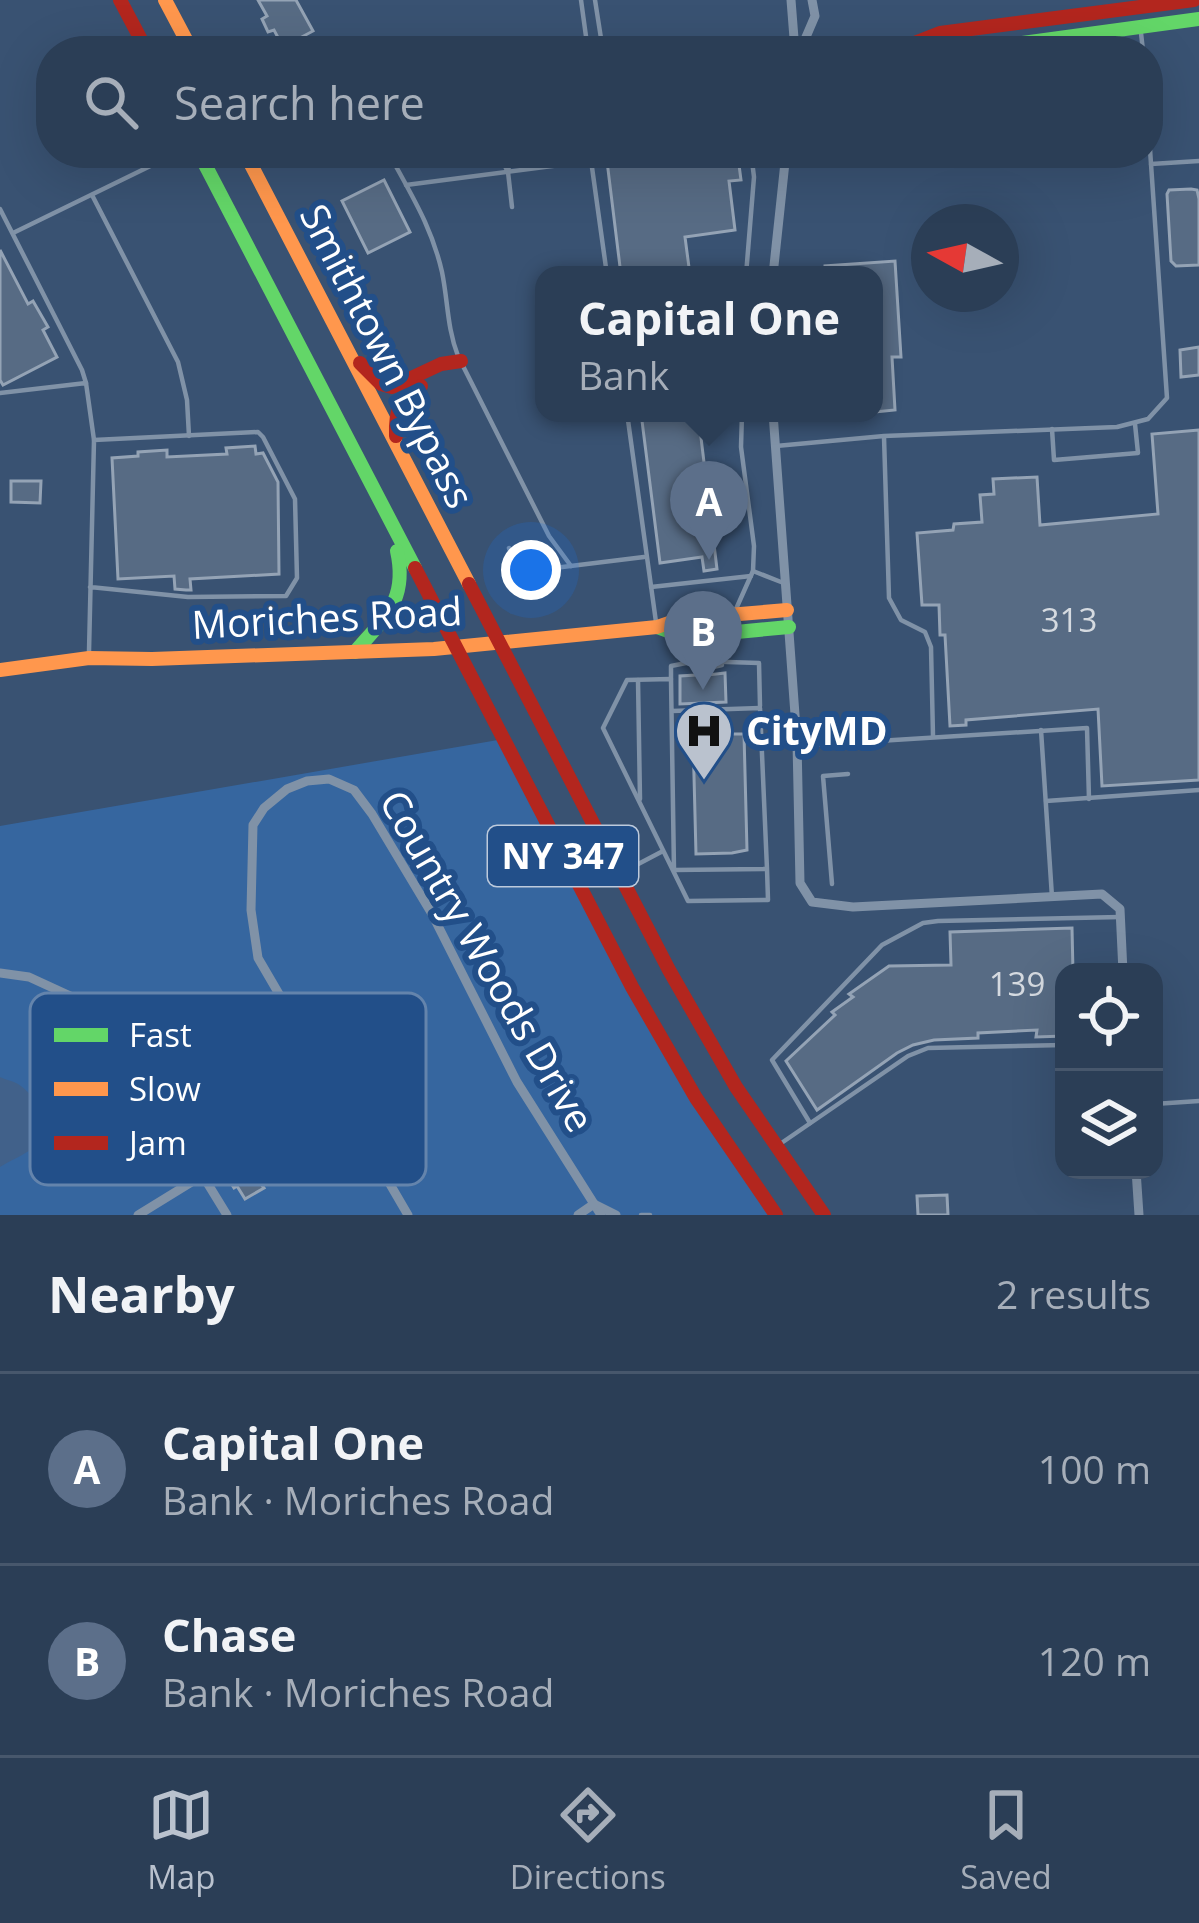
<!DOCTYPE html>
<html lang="en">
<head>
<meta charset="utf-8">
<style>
	body { margin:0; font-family:"Open Sans",sans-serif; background:#374960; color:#f1f3f6 }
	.controls { position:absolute; right:36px; bottom:36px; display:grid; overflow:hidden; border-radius:24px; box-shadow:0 12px 48px #0002 }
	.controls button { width:108px; height:108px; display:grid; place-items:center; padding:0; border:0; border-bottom:3px solid #47576c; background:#2b3e56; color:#f1f3f6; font:60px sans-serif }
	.compass { position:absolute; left:911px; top:204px; width:108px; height:108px; border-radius:50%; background:#2b3e56; box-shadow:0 12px 48px #0002; rotate:278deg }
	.you { position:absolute; left:531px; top:570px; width:42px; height:42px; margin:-30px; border:9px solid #fff; border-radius:50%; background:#1a73e8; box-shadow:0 0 0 18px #1a73e833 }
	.badge { display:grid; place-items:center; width:78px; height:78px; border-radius:50%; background:#bac2ce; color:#fff; font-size:39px; font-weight:700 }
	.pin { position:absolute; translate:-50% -99px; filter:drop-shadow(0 3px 6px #0008) }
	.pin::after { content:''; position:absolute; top:63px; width:42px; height:36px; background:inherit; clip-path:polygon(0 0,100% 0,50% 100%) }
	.popup { position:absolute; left:535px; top:266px; width:348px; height:156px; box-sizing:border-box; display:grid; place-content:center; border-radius:24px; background:#2b3e56; filter:drop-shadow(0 3px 9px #0005); font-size:39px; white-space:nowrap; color:#a6aeb9 }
	.popup b { font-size:45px; color:#f1f3f6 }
	.popup::after { content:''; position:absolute; left:50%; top:100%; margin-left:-24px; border:24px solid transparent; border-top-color:#2b3e56 }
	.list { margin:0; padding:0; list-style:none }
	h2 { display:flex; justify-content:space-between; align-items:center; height:156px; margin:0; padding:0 48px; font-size:51px }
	h2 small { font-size:39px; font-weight:400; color:#a6aeb9 }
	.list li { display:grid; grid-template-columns:78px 1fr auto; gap:36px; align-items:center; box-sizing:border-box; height:192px; padding:0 48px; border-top:3px solid #47576c }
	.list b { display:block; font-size:45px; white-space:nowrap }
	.list p { margin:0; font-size:39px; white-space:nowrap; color:#a6aeb9 }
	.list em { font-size:39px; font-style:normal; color:#a6aeb9 }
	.icon { flex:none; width:66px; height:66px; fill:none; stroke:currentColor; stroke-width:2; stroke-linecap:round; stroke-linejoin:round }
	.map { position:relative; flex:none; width:1199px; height:1215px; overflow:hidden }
	.search { position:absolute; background:#2b3e56; box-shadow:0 12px 48px #0002; left:36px; right:36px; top:36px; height:132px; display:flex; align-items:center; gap:30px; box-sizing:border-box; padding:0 42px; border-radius:48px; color:#a6aeb9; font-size:45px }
	.sheet { height:540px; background:#2b3e56 }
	nav { display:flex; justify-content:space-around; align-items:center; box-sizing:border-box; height:168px; border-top:3px solid #47576c; background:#2b3e56; font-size:33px; color:#a6aeb9 }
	nav a { display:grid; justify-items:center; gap:6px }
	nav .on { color:#bac2ce }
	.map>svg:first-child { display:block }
	.green { fill:#36669f }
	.water { fill:#41618a }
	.building { fill:#576b84; stroke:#94a3b5; stroke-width:3 }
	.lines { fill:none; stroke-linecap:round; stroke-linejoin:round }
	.lane { stroke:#8092a7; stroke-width:4.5 }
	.street { stroke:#8092a7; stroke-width:9 }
	.fast { stroke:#63d668; stroke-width:14 }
	.slow { stroke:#ff974d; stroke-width:14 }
	.jam { stroke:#b3261e; stroke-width:14 }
	.labels { text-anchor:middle; stroke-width:12; stroke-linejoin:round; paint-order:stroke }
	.number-label { font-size:33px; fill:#d5dae0 }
	.shield { fill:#224f89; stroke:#bdcadc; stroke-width:3 }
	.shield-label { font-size:36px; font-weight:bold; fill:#fff }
	.street-label { font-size:39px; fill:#fff; stroke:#224f89 }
	.poi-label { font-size:39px; font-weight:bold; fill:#fff; stroke:#224f89; text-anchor:start }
	.key { fill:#224f89; stroke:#6484ac; stroke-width:3 }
	.key-label { font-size:33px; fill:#fff }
</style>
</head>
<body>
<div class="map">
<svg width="1199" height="1215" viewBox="0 0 1199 1215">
	<rect width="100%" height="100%" fill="#395272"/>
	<path class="green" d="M498 740 739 1169 777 1215H0V826Z"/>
	<path class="water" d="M0 1077C6 1080 13 1081 18 1084 33 1093 56 1125 41 1141 31 1152 13 1159 0 1167Z"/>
	<g class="building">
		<path d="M258 0H296L313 31 283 47 274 30 268 32 262 19 267 16Z"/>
		<path d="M606 153H731L733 166 739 165 741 180 729 181 735 230 685 237 690 275H621Z"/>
		<path d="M384 180 410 232 368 253 342 201Z"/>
		<path d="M1191 189 1197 190 1199 199V265L1176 266 1171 261 1167 194 1169 190Z"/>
		<path d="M0 250 28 304 33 301 48 327 43 330 57 357 3 385 0 380Z"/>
		<path d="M895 261 901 357H892L895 410 874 412V275H825V266Z"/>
		<path d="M1199 347V375L1181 377 1180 350Z"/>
		<path d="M641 413H698L717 569 704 571 702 557 660 563Z"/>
		<path d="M1199 430V780L1102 786 1098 709 966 720V725L950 726 945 635H940L939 605H922L917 533 953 530 954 524 982 522 980 495 994 494 993 479 1037 477 1040 525 1158 514 1152 434Z"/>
		<path d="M255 446 256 454 263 453 278 482 279 574 190 579 191 590H186L175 589 174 576 118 579 112 458 138 456V452L167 450V457L227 454 226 448Z"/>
		<path d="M11 481H41L40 503 11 502Z"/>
		<path d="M697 668H702L708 675 725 673 726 702 680 704V676L696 675Z"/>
		<path d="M712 725 713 734H744L747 850 732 853 696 854 693 737 700 736V726Z"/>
		<path d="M1072 928 1073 972H1064V1036L1036 1037 1037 1030 978 1033V1038L934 1040 913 1045 897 1053 817 1110 786 1061 835 1015 832 1012 853 997 849 994 889 966 951 965 950 932Z"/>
		<path d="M173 1018 189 1044 172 1054 160 1041 150 1047 144 1035Z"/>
		<path d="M206 1060 224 1090 191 1111 172 1082Z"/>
		<path d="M231 1110 249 1136 235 1145 245 1160 253 1156 257 1163 261 1161 267 1171 265 1173 268 1179 261 1184 264 1188 245 1199 237 1186 234 1188 229 1180 226 1172 229 1170 203 1129Z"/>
		<path d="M947 1195 948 1215H918L917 1196Z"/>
	</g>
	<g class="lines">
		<g class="lane">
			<path d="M581 0 588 51"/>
			<path d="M595 0 603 51"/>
			<path d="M1141 33 1143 51"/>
			<path d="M498 153 508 172"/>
			<path d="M511 153 508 172 512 207"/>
			<path d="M590 153 607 275"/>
			<path d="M392 159C413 198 432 228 442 272 448 301 447 328 458 356"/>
			<path d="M1151 164 1199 161"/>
			<path d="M406 185 591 161"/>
			<path d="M92 195 178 362 187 400 189 436"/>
			<path d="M0 209 82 370 86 383"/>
			<path d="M13 233 177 153"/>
			<path d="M746 275 754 177 751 153"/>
			<path d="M463 366 549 536 571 566"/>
			<path d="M0 393 86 383 94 440"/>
			<path d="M627 413 656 622"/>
			<path d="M1052 429 1054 460 1138 453 1135 424"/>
			<path d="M884 437 889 598 901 620 925 632 931 647 933 736"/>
			<path d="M776 446 884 436 1117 427 1148 419 1167 398 1148 120"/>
			<path d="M509 548 512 555 538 570 644 557"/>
			<path d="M753 571 781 582"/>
			<path d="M651 587 751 576"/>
			<path d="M736 609 753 571 754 546 741 447 742 413"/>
			<path d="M89 652 94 440 258 432 263 437 295 499 297 578 286 596 188 597 90 587"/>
			<path d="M709 668 722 665"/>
			<path d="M671 679V666L696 661 759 663 760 706"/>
			<path d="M638 680 640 799"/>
			<path d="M672 711 760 708 767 869 674 870 671 679 627 680 603 728 688 901 768 900 767 869"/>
			<path d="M1041 730 1052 897"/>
			<path d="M798 746 1087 728 1089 799"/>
			<path d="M1046 801 1199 790"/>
			<path d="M625 871 663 851"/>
			<path d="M832 884 823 776 848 774"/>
			<path d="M1154 1104 1199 1101"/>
			<path d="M810 1123 772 1060 882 945 923 923 938 921 1120 917"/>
			<path d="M780 1144 908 1056 928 1048 1064 1045"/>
			<path d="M641 1215H650"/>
		</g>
		<g class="street">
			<path d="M791 0 795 51"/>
			<path d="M800 51 815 16 812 0"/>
			<path d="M773 275 786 153"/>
			<path d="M773 413 797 742 800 883 812 902 853 907 1102 894 1120 909 1123 972"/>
			<path d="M0 973 29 977 79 1000 122 1044 227 1215"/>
			<path d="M1136 1170 1139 1215"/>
			<path d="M594 1204 616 1215"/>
			<path d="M138 1215 203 1175"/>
			<path d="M408 1215 258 958 251 910 253 825 264 808 287 789 307 781 329 779 354 790 372 814 432 914 517 1082 601 1215"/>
			<path d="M578 1215 594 1204"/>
		</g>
		<g class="fast">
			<path d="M964 51 1199 19"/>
			<path d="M199 153 415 568"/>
			<path d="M657 627 684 637 789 627"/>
			<path d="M355 652C385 617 408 600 397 551"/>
		</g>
		<g class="slow">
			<path d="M165 0 192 51"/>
			<path d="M245 153 469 584"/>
			<path d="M0 670 89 658 152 659 434 649 657 627 680 619 787 610"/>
		</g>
		<g class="jam">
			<path d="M120 0 147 51"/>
			<path d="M894 51 940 33 1194 0"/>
			<path d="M360 363 381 384 392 387 441 364 461 361"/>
			<path d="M396 436C395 411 399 399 421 386"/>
			<path d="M415 568 632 987 696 1098 776 1215"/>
			<path d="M469 584 669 970 736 1087 824 1215"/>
		</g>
	</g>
	<defs>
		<g id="hospital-pin" transform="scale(3)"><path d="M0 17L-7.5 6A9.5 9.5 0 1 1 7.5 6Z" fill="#bac2ce" stroke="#224f89"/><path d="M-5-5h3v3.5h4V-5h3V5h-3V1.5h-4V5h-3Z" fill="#111"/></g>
	</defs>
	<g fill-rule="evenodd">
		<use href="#hospital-pin" x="704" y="731"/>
	</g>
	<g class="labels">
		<g class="number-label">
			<text x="1069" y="632">313</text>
			<text x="1017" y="996">139</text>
		</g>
		<rect class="shield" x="488" y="826" width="150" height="60" rx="9"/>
		<g class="shield-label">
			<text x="563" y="869">NY 347</text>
		</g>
		<g class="street-label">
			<text transform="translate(387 356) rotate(63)" y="14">Smithtown Bypass</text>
			<text transform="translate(327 618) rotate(-3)" y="14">Moriches Road</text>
			<text transform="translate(487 961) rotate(60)" y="14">Country Woods Drive</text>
		</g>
		<g class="poi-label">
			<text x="746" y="745">CityMD</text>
		</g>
	</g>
	<rect x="30" y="993" width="396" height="192" rx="18" class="key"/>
	<rect x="54" y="1028" width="54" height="14" fill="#63d668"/>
	<rect x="54" y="1082" width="54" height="14" fill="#ff974d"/>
	<rect x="54" y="1136" width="54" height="14" fill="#b3261e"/>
	<g class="key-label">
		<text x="129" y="1047">Fast</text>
		<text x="129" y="1101">Slow</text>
		<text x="129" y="1155">Jam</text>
	</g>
</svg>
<div class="controls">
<button><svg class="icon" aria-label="locate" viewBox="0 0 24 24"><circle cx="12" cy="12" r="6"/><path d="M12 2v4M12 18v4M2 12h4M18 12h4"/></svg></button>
<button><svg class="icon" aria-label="layers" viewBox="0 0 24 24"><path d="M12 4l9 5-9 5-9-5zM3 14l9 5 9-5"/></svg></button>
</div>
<svg class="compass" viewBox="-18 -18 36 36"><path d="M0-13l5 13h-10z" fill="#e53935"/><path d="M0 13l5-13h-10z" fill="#a6aeb9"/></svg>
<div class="you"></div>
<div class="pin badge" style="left:709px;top:560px;background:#5c6f8a">A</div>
<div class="popup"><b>Capital One</b>Bank</div>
<div class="pin badge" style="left:703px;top:690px;background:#5c6f8a">B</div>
<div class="search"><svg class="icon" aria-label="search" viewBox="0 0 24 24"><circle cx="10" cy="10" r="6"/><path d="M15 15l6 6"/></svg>Search here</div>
</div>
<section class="sheet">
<h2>Nearby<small>2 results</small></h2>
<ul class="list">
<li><span class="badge" style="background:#5c6f8a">A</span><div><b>Capital One</b><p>Bank · Moriches Road</p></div><em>100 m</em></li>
<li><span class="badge" style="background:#5c6f8a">B</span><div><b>Chase</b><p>Bank · Moriches Road</p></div><em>120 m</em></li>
</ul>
</section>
<nav>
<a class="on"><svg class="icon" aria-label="map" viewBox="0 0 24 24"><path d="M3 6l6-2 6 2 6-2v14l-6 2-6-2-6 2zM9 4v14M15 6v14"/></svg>Map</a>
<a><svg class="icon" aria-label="directions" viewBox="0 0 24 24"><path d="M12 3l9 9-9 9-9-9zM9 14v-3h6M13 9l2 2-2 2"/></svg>Directions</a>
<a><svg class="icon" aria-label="saved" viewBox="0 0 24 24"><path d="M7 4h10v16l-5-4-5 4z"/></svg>Saved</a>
</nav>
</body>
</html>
